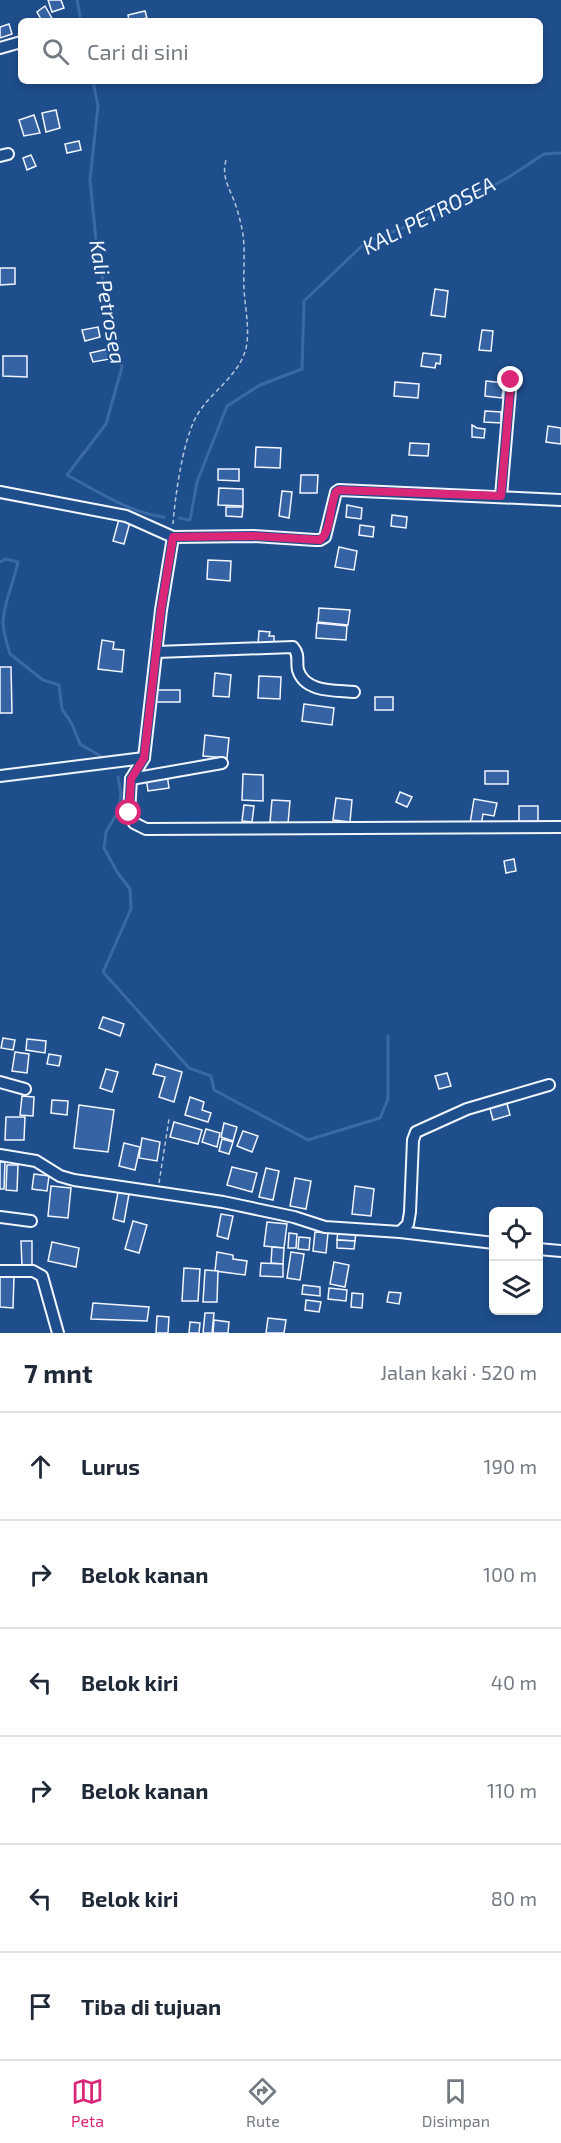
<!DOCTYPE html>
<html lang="id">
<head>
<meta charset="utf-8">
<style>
	body { margin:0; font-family:"Exo 2",sans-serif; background:#f2f2f3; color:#1f2937 }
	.controls { position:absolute; right:18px; bottom:18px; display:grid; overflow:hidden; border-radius:9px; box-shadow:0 3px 9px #0003 }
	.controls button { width:54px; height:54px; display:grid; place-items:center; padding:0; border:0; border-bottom:2px solid #e0e1e3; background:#fff; color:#1f2937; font:30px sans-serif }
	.stop { position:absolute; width:18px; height:18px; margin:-14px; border:4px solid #db2777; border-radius:50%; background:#fff }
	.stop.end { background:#db2777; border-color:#fff; box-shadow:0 2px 6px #0008 }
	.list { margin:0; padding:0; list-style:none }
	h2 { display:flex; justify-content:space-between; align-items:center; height:78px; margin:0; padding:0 24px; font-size:26px }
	h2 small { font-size:20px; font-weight:400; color:#747a83 }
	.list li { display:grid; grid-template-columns:39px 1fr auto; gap:18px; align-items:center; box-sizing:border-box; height:108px; padding:0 24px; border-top:2px solid #e0e1e3 }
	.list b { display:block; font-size:22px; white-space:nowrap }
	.list em { font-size:20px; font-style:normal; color:#747a83 }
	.icon { flex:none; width:33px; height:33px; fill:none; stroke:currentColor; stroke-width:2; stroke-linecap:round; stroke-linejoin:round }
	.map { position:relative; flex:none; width:561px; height:1333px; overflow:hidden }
	.search { position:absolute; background:#fff; box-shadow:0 3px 9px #0003; left:18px; right:18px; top:18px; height:66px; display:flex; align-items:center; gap:15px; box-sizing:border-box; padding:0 21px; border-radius:9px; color:#747a83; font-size:22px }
	.sheet { height:726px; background:#fff }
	nav { display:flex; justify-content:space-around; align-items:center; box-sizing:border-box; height:84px; border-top:2px solid #e0e1e3; background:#fff; font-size:16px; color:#747a83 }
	nav a { display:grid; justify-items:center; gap:3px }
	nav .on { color:#db2777 }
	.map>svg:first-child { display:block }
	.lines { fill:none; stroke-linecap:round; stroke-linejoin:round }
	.stream { stroke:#3b69a3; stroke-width:3 }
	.building { fill:#3563a3; stroke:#f2f6ff; stroke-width:1.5 }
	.minor-casing { stroke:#f2f6ff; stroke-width:14 }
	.path { stroke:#b3c4dc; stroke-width:1.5; stroke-dasharray:4.5 3; stroke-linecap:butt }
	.minor { stroke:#1f4e8c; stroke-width:10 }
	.route { stroke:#db2777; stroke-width:8 }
	.labels { text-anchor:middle; stroke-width:4.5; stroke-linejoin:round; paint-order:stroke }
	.water-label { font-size:21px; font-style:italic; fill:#f2f6ff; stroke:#1f4e8c }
</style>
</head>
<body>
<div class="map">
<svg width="561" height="1333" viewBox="0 0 561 1333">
	<rect width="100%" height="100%" fill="#1f4e8c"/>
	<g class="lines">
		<g class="stream">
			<path d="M77 0 81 21"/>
			<path d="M93 81 98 106 90 180 96 240 105 293 116 334 122 367 106 424 67 475C97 491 130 513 164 517"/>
			<path d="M179 518 190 520 197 482 227 406 260 385 302 369 304 301 366 242 449 210 509 177 544 154 561 153"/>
			<path d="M0 562 6 559 18 562C14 582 4 601 3 622 3 632 7 644 10 654L43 680 59 685 62 709 72 724 80 744 107 760"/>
			<path d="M118 777 121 794 119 810 106 832 104 848 117 872 130 889 131 909 103 972 189 1068 211 1076 214 1090 308 1140 380 1118 388 1099V1036"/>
		</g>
	</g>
	<g class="building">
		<path d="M48 0H61L64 8 52 12Z"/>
		<path d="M45 6 53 20 52 21H42L37 12Z"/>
		<path d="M145 11 147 18 129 21 128 15Z"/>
		<path d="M9 24 12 34 0 38V27Z"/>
		<path d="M56 110 60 128 46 132 42 113Z"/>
		<path d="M34 115 40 133 24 136 19 120Z"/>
		<path d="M79 141 81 150 67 153 65 144Z"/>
		<path d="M31 155 36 166 27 170 23 158Z"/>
		<path d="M0 268H15V284L0 285Z"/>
		<path d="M435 289 448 291 445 317 431 315Z"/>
		<path d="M98 327 100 337 85 341 82 330Z"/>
		<path d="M482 330 493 331 491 351 479 350Z"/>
		<path d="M108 349 110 359 93 362 90 353Z"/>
		<path d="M423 353 441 355 440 364 436 363 435 368 421 366Z"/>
		<path d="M3 356H27V377L3 376Z"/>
		<path d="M486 381 504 383 502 398 485 396Z"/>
		<path d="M395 382 419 384 418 398 394 396Z"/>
		<path d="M485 411 501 412V423L484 422Z"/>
		<path d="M472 425 477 428 485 429 484 438 472 437Z"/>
		<path d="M548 426 561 428V444L546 442Z"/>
		<path d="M410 443 429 444 428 456 409 455Z"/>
		<path d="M256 447 281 448 280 468 255 467Z"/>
		<path d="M218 469H239V481L218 480Z"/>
		<path d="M301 475H318L317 493H300Z"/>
		<path d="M219 488 243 489V506L218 505Z"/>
		<path d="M282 491 292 492 289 518 279 516Z"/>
		<path d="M347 505 362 508 361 519 346 517Z"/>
		<path d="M226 507H243L242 517 226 516Z"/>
		<path d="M392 515 407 517 406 528 391 526Z"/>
		<path d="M119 519 130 522 124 544 113 541Z"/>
		<path d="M360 525 374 527 373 537 359 535Z"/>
		<path d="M339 547 357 551 354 570 335 567Z"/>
		<path d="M208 560 231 561 230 581 207 579Z"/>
		<path d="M319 608 350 610 348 625 318 622Z"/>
		<path d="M317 623 347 626 346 640 316 638Z"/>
		<path d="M259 631 270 632 269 636H274V646L258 645Z"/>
		<path d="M102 640 114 642 113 649 124 650 122 672 98 669Z"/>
		<path d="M0 667H11L12 713H0Z"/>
		<path d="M215 673 231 675 229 697 213 696Z"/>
		<path d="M259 676 281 677 280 699 258 698Z"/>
		<rect x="156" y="690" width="24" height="12"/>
		<rect x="375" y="697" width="18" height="13"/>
		<path d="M304 704 334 708 332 725 302 721Z"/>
		<path d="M205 735 229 738 227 758 203 756Z"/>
		<rect x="485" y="771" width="23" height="13"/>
		<path d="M167 774 169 788 148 791 146 777Z"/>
		<path d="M243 774 263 775V801L242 800Z"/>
		<path d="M400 792 412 797 407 807 396 802Z"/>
		<path d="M336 798 352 800 350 822 333 820Z"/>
		<path d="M474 799 497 803 494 816 483 814 481 826 470 824Z"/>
		<path d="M272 800 290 801 288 824 270 822Z"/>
		<path d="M244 805 254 806 252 822 242 821Z"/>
		<rect x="519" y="806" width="19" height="19"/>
		<path d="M514 859 516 871 506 873 504 861Z"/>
		<path d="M103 1017 124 1024 120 1036 99 1028Z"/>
		<path d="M3 1038 15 1040 13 1050 1 1048Z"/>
		<path d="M27 1039 46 1041 45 1053 26 1050Z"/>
		<path d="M15 1052 29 1054 27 1073 12 1071Z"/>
		<path d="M49 1054 61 1056 59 1066 47 1064Z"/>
		<path d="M156 1064 182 1072 174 1102 159 1097 165 1077 153 1074Z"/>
		<path d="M106 1069 118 1072 112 1092 100 1088Z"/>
		<path d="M447 1073 451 1086 439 1089 435 1076Z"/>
		<path d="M22 1096 34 1097 33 1116 20 1115Z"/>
		<path d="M190 1097 204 1102 202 1110 211 1113 208 1122 185 1115Z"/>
		<path d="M52 1100 68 1101 67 1115 51 1113Z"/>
		<path d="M506 1100 510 1115 493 1120 489 1105Z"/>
		<path d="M79 1105 114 1110 108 1152 74 1148Z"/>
		<path d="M6 1117H25L24 1140H5Z"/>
		<path d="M174 1122 202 1130 198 1144 170 1137Z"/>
		<path d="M224 1123 237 1127 233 1141 221 1137Z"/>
		<path d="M206 1129 220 1133 217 1147 202 1142Z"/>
		<path d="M243 1131 258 1136 252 1152 237 1146Z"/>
		<path d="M142 1138 160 1142 157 1161 139 1158Z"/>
		<path d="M222 1139 233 1142 229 1154 219 1151Z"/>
		<path d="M124 1143 140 1147 135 1170 119 1166Z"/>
		<path d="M0 1162H5L4 1189H0Z"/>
		<path d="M7 1165H18L17 1191 6 1190Z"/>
		<path d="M232 1167 257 1173 252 1192 227 1185Z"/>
		<path d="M266 1168 279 1171 273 1200 259 1197Z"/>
		<path d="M34 1174 49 1176 47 1191 32 1189Z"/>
		<path d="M295 1178 311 1181 306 1209 290 1206Z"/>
		<path d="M51 1186 71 1188 68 1218 48 1216Z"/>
		<path d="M355 1186 374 1189 371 1216 352 1214Z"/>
		<path d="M118 1192 129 1194 124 1222 113 1219Z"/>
		<path d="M221 1214 233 1216 228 1239 217 1236Z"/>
		<path d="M133 1221 147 1225 139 1253 125 1249Z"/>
		<path d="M267 1222 287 1224 284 1248 264 1246Z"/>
		<path d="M338 1230 356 1232 355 1241 337 1240Z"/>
		<path d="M315 1232 328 1233 326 1253 313 1251Z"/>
		<path d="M289 1233 297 1234 296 1248H288Z"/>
		<path d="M299 1237 310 1238 309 1250 298 1249Z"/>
		<path d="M337 1240 355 1241 354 1249 337 1248Z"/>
		<path d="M21 1241H32V1267L22 1266Z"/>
		<path d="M52 1242 79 1248 76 1267 48 1261Z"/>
		<path d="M272 1247 284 1248 283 1264 271 1263Z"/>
		<path d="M217 1252 233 1255V1259L247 1261 245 1275 215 1271Z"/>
		<path d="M291 1252 304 1254 300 1280 287 1278Z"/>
		<path d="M334 1262 349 1265 345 1287 330 1284Z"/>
		<path d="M261 1263 283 1264V1277L260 1276Z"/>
		<path d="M184 1268 200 1269 198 1301H182Z"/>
		<path d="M205 1270 218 1271 217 1302H203Z"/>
		<path d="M0 1275 14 1276 13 1308 0 1307Z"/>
		<path d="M303 1285 320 1287V1296L302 1294Z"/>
		<path d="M329 1288 347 1290 346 1301 328 1299Z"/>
		<path d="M389 1292 401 1293 399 1304 387 1302Z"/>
		<path d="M352 1293 363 1294 362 1308 351 1307Z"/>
		<path d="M306 1300 321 1302 319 1312 305 1310Z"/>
		<path d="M93 1303 149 1307 147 1321 91 1319Z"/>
		<path d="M205 1313H214L212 1333H203Z"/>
		<path d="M157 1316 169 1317 168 1333H156Z"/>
		<path d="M268 1318 286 1320 284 1333H266Z"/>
		<path d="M214 1320 229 1322 228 1333H213Z"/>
		<path d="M190 1322 200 1323 199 1333H189Z"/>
	</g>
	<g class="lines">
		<g class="minor-casing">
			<g id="minor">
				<path d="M0 48 21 42"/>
				<path d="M0 156 8 154"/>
				<path d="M0 492 126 516 173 537 253 536 315 540H320L325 537 336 492 339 490 561 500"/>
				<path d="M501 496 511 379"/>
				<path d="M173 537 161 610 144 758 131 779 129 813 134 823 146 829 561 827"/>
				<path d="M157 652 293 647C300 655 296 662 298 670 305 693 336 690 354 692"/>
				<path d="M0 776 144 758"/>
				<path d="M131 779 222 763"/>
				<path d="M0 1082 25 1089"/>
				<path d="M0 1155 36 1161 60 1176 74 1180 223 1202 294 1217 325 1227 400 1232 408 1224 410 1212 413 1140 416 1132 467 1109 549 1085"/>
				<path d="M0 1217 31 1221"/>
				<path d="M400 1232 494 1243"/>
				<path d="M538 1249 561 1251"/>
				<path d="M0 1271H33L42 1276 58 1333"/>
			</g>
		</g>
		<g class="path">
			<path d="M173 524C175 497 182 447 194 421 207 392 242 377 247 343 249 324 245 307 244 289 243 269 246 248 242 229 240 219 237 208 233 198 227 184 222 175 226 160"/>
			<path d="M159 1183 169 1119"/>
		</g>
		<use href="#minor" class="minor"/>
	</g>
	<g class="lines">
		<path class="route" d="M129 813 131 779 144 758 161 610 173 537 253 536 320 540C332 531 329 506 336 492L339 490 501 496 511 380"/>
	</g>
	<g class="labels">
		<g class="water-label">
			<text transform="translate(429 216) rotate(-27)" y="7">KALI PETROSEA</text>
			<text transform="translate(107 302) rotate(80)" y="7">Kali Petrosea</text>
		</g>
	</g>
</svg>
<div class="controls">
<button><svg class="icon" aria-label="locate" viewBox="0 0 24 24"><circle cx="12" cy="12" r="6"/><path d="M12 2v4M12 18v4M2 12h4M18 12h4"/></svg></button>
<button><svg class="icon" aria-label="layers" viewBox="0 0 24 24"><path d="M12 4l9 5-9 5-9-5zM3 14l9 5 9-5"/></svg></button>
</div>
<div class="stop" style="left:129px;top:813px"></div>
<div class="stop end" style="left:511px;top:380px"></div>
<div class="search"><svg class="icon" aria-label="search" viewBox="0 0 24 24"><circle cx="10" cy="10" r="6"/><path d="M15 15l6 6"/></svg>Cari di sini</div>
</div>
<section class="sheet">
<h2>7 mnt<small>Jalan kaki · 520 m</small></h2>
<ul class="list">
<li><svg class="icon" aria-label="ahead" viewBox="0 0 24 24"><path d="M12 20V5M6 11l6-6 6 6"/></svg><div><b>Lurus</b></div><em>190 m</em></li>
<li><svg class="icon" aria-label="right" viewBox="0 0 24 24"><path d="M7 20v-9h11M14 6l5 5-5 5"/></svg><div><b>Belok kanan</b></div><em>100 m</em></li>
<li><svg class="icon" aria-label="left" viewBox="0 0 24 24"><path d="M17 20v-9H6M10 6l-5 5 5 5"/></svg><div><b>Belok kiri</b></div><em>40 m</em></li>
<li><svg class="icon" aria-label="right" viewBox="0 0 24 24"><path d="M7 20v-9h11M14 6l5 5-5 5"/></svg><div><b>Belok kanan</b></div><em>110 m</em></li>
<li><svg class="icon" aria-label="left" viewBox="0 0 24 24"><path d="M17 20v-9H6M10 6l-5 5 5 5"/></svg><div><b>Belok kiri</b></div><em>80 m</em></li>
<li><svg class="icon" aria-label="arrive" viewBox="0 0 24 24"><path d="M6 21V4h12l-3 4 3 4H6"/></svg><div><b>Tiba di tujuan</b></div></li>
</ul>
</section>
<nav>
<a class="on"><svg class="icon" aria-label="map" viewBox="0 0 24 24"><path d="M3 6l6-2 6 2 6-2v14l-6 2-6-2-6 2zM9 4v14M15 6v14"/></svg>Peta</a>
<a><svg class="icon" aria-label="directions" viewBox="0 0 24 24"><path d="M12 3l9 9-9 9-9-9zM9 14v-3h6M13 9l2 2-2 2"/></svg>Rute</a>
<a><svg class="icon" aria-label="saved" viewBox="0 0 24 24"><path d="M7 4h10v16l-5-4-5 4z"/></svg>Disimpan</a>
</nav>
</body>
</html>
